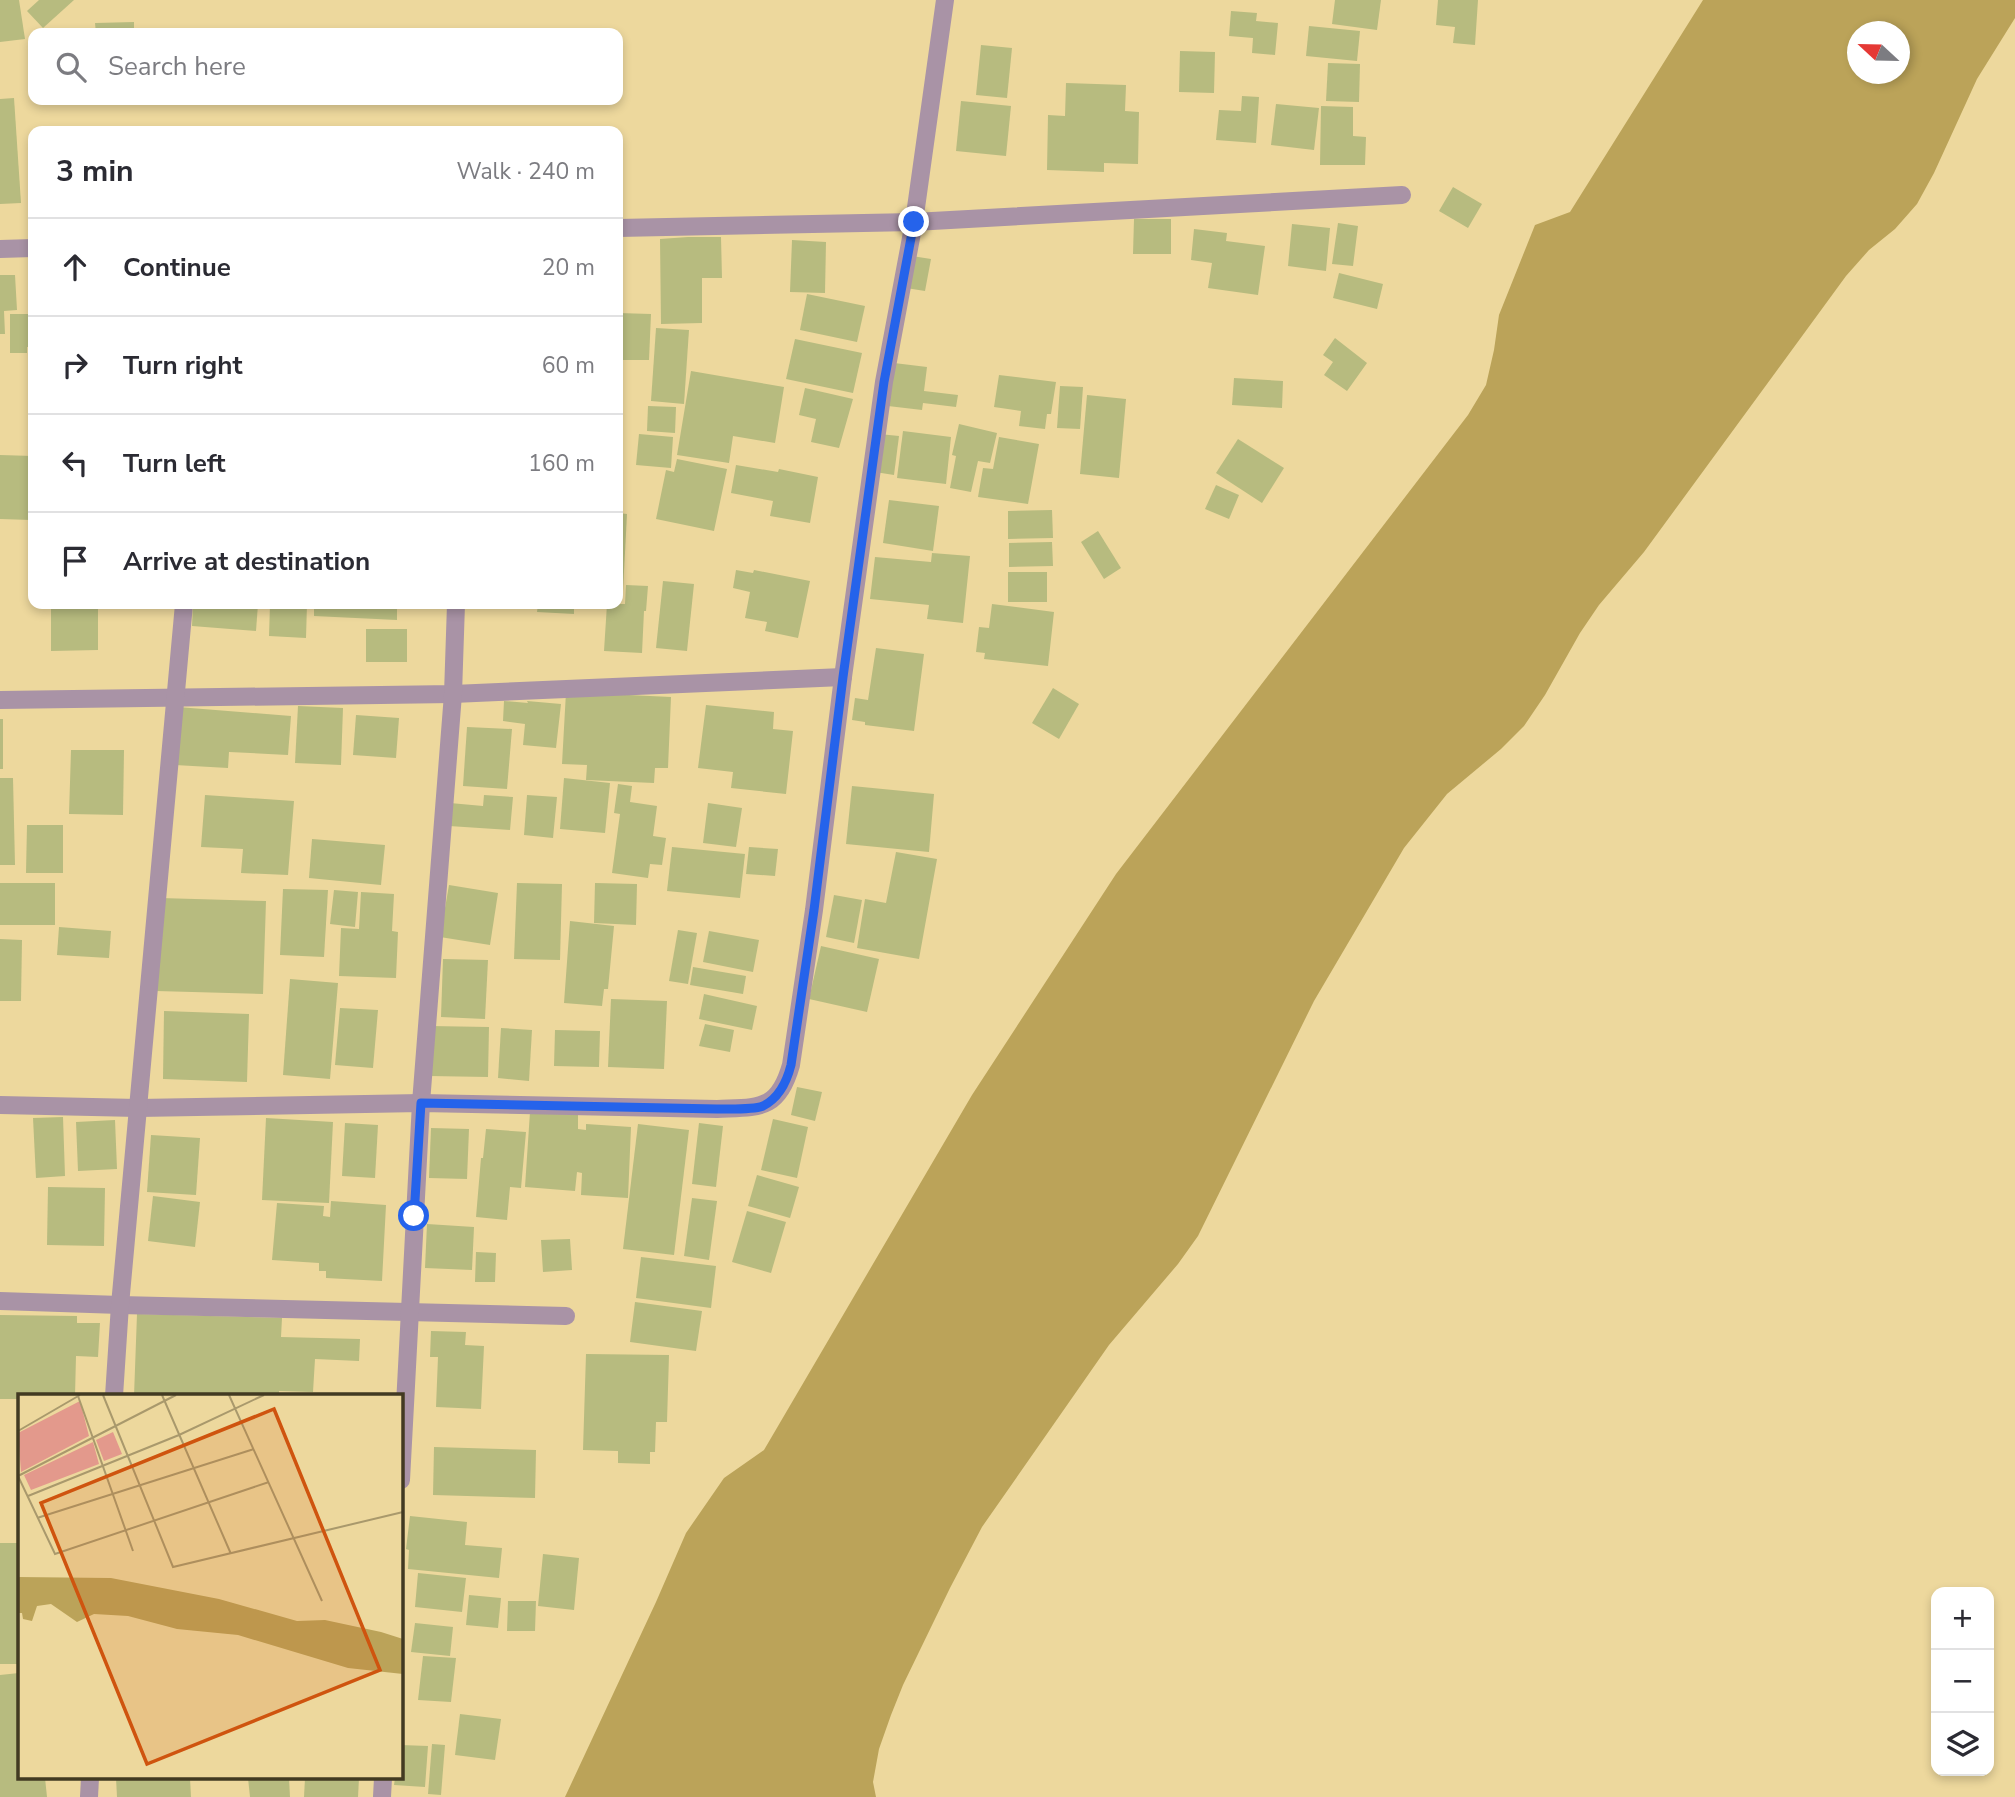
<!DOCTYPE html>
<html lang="en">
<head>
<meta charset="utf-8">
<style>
	body { margin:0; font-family:"Nunito Sans",sans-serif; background:#f2f2f3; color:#2b2b33 }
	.controls { position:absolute; right:21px; bottom:21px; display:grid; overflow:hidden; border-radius:14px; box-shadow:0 4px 10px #0003 }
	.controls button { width:63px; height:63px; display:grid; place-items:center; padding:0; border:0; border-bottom:2px solid #e1e1e2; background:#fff; color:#2b2b33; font:35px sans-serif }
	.compass { position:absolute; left:1847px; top:21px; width:63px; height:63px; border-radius:50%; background:#fff; box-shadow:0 4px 10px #0003; rotate:292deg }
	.stop { position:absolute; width:21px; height:21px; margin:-16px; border:5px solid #2563eb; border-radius:50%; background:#fff }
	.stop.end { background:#2563eb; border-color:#fff; box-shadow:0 2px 7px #0008 }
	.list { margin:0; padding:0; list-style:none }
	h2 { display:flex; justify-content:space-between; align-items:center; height:91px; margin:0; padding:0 28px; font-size:30px }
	h2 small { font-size:23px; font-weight:400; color:#7c7c81 }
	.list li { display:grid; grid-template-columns:46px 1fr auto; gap:21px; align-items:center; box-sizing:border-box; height:98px; padding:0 28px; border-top:2px solid #e1e1e2 }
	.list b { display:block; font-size:26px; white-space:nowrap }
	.list em { font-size:23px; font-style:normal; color:#7c7c81 }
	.icon { flex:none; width:38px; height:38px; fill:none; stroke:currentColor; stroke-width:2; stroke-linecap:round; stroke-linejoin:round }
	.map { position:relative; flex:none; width:2015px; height:1797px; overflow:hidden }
	.search { position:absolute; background:#fff; box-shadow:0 4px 10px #0003; left:28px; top:28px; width:595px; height:77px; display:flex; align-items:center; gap:18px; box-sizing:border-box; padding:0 24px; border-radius:14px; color:#7c7c81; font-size:26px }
	.panel { position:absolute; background:#fff; box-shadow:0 4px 10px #0003; left:28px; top:126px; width:595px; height:483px; border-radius:14px }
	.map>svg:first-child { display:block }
	.water { fill:#bba359; fill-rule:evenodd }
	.building { fill:#b7bb7f }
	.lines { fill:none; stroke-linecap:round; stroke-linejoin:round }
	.minor { stroke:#a993a6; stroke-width:18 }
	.route { stroke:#2563eb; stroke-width:9 }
	.inset-road { fill:none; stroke:#a9996c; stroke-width:2 }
	.view { fill:#cf540f; fill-opacity:0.15; stroke:#cf540f; stroke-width:3.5 }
	.inset-edge { fill:none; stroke:#423a22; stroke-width:3.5 }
</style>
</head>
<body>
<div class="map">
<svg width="2015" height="1797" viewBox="0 0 2015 1797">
	<rect width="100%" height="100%" fill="#edd89d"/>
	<path class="water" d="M1703 0H2015V18L1977 79 1934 173 1917 204 1895 229 1869 250 1846 276 1644 552 1599 605 1580 633 1545 695 1524 726 1501 749 1447 794 1404 848 1314 1001 1198 1236 1178 1264 1109 1345 982 1527 950 1588 903 1685 891 1715 879 1749 873 1782 876 1797H565L656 1602 686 1533 724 1478 764 1450 972 1095 1116 874 1468 415 1486 385 1494 350 1499 315 1535 225 1570 212ZM1857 32H1899V74H1857Z"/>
	<g class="building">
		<path d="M0 0H19L25 39 0 42Z"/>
		<path d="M39 0H74L43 28 27 11Z"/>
		<path d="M1335 0H1381L1377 30 1332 24Z"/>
		<path d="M1438 0H1478L1475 45 1453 43 1455 27 1436 25Z"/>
		<path d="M1231 11 1257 13 1256 21 1278 23 1275 55 1252 53 1253 38 1229 36Z"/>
		<path d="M134 22V33H96L95 23Z"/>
		<path d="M1309 26 1360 31 1357 61 1306 56Z"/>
		<path d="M981 45 1012 48 1007 98 976 95Z"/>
		<path d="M1180 51 1215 52 1214 93 1179 92Z"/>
		<path d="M1328 63 1360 64 1359 102 1326 101Z"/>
		<path d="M1066 83 1126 85 1125 111 1139 112 1138 164 1104 163V172L1047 170 1048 115 1065 116Z"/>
		<path d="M1242 96 1259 97 1256 143 1216 140 1219 110 1241 111Z"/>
		<path d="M14 98 21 203 0 204V99Z"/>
		<path d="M961 101 1011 106 1006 156 956 151Z"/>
		<path d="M1276 104 1319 108 1314 150 1271 145Z"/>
		<path d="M1321 106 1353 107V136L1366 137 1365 165H1320Z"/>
		<path d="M1453 187 1482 204 1468 228 1439 211Z"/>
		<path d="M1134 219H1171V254H1133Z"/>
		<path d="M1338 223 1358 226 1353 266 1332 264Z"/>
		<path d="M1292 224 1330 228 1326 271 1288 266Z"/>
		<path d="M1194 229 1227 233 1226 241 1265 246 1258 295 1208 288 1212 263 1191 260Z"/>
		<path d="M688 237H721L722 278H702V323L661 324 660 239Z"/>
		<path d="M792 240 826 242 825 293 790 292Z"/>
		<path d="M912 256 931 259 925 291 906 288Z"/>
		<path d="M1339 273 1383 284 1377 309 1333 298Z"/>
		<path d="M0 275H15L17 310 4 311 5 334H0Z"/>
		<path d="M807 294 865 306 857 342 800 330Z"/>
		<path d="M618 313 651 314 649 360H618Z"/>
		<path d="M10 314H28V325H33V347H27V353H10Z"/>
		<path d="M656 328 689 330 684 404 651 401Z"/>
		<path d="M1335 338 1367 363 1347 391 1324 375 1333 362 1323 355Z"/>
		<path d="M795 339 862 353 853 393 786 379Z"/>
		<path d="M894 363 927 367 924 391 958 395 956 407 923 403 922 410 888 406Z"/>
		<path d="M691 371 784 387 775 443 733 436 729 463 677 455Z"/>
		<path d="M999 375 1056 382 1051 414H1047L1045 429 1019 426 1021 411 994 407Z"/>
		<path d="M1234 378 1283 381 1282 408 1232 405Z"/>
		<path d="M1060 386 1083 387 1080 429 1057 428Z"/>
		<path d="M805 388 853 399 839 448 811 442 816 419 799 415Z"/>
		<path d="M1087 395 1126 399 1119 478 1080 474Z"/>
		<path d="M648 406 676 407 675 433 647 431Z"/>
		<path d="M959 424 997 433 990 463 978 461 971 492 950 488 956 456 952 455Z"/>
		<path d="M903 431 951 437 946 484 897 478Z"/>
		<path d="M639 434 673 437 671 468 636 465Z"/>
		<path d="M879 434 899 436 894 475 875 472Z"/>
		<path d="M999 437 1039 444 1028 504 978 497 983 468 993 469Z"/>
		<path d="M1238 439 1284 468 1262 503 1216 473Z"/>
		<path d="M0 455 33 456 31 520 0 519Z"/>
		<path d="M677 459 727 469 714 531 656 519 666 470 674 472Z"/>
		<path d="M736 465 778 472 779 469 818 477 810 523 770 516 773 501 731 493Z"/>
		<path d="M1216 485 1239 495 1229 519 1205 509Z"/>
		<path d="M889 500 939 506 933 551 883 543Z"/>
		<path d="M1052 510 1053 538 1008 539V511Z"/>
		<path d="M618 513 627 514 623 591H618Z"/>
		<path d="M1098 531 1121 568 1104 579 1081 542Z"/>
		<path d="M1052 542 1053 566 1009 567V543Z"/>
		<path d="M932 553 970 556 963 623 927 619 929 605 870 599 875 557 931 562Z"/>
		<path d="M736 570 753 573 754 570 810 581 798 638 765 631 767 622 745 618 750 592 733 588Z"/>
		<rect x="1008" y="572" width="39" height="30"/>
		<path d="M663 581 694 584 687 651 656 648Z"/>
		<path d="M626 585 648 586 646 611H644L642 653 604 651 607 604H625Z"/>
		<path d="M51 604H98V650L51 651Z"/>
		<path d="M193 604H258L256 631 192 626Z"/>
		<path d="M270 604H307L306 638 269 636Z"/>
		<path d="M314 604H397V620L314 616Z"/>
		<path d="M538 604H574V614L537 612Z"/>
		<path d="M992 604 1054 612 1048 666 984 659 985 653 976 652 979 627 989 628Z"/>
		<rect x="366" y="629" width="41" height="33"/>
		<path d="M876 648 924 654 914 731 865 725V722L852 720 855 698 868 700Z"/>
		<path d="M1053 688 1079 704 1059 739 1032 723Z"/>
		<path d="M566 692 671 697 668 768H655L654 783 586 780 587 765 562 764Z"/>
		<path d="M504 701 528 703 527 701 561 704 556 748 523 745 525 724 503 721Z"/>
		<path d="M706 705 774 712 773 729 793 731 786 794 731 788 733 772 698 768Z"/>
		<path d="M298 706 343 708 341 765 295 763Z"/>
		<path d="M178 707 291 716 288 755 229 752 228 768 175 765Z"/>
		<path d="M356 715 399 718 396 758 353 755Z"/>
		<rect x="0" y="719" width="3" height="50"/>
		<path d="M467 727 512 729 507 789 463 786Z"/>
		<path d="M71 750H124L123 815 69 814Z"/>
		<path d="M0 778H13L15 865H0Z"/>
		<path d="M564 778 610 783 605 833 560 829Z"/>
		<path d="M618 784 632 786 630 802 657 806 653 836 666 838 662 865 650 864 648 878 612 873 620 814 614 813Z"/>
		<path d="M852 786 934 794 929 852 846 844Z"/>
		<path d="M205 795 294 801 288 875 241 873 243 849 201 847Z"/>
		<path d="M484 795 513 797 510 830 449 826 450 803 483 806Z"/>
		<path d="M527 795 557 797 553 838 524 835Z"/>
		<path d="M708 803 742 808 736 847 703 843Z"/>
		<path d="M27 825H63V873H26Z"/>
		<path d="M312 839 385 845 381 885 309 878Z"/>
		<path d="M672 847 745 854 740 898 667 891Z"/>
		<path d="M749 847 778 849 775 876 746 874Z"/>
		<path d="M896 852 937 859 919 959 857 948 865 899 886 903Z"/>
		<rect x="0" y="883" width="55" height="42"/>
		<path d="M517 883 562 884 560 960 514 959Z"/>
		<path d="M595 883 637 884 636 925 594 923Z"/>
		<path d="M449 885 498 893 490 945 440 937Z"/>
		<path d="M283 889 328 890 324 957 280 955Z"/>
		<path d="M334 890 358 892 355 927 330 924Z"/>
		<path d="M361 892 394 894 392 931 398 932 396 978 339 976 341 928 359 929Z"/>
		<path d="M834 895 862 900 854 943 826 937Z"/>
		<path d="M160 898 266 901 263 994 156 991Z"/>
		<path d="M570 921 614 926 608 989H604L602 1006 564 1003Z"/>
		<path d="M59 927 111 931 109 958 57 955Z"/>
		<path d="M678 930 697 933 688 984 669 981Z"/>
		<path d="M709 931 759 940 753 972 703 962Z"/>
		<path d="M0 939 22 940 21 1001H0Z"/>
		<path d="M821 946 879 959 867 1012 809 999Z"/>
		<path d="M443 959 488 960 485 1019 441 1017Z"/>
		<path d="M693 967 746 976 743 994 690 985Z"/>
		<path d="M290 979 338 983 330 1079 283 1075Z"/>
		<path d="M704 994 757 1006 752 1030 699 1019Z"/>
		<path d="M611 999 667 1001 664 1069 608 1067Z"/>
		<path d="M340 1008 378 1010 373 1068 335 1065Z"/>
		<path d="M164 1011 249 1014 247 1082 163 1079Z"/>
		<path d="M705 1024 734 1030 730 1052 699 1046Z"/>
		<path d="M430 1026 489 1027 488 1077 429 1076Z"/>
		<path d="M501 1028 532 1030 529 1081 498 1078Z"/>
		<path d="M555 1030 600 1031 599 1067 554 1066Z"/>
		<path d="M797 1087 822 1092 815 1121 791 1115Z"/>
		<path d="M530 1112 578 1115V1129L586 1130V1124L631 1127 628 1198 581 1195 582 1173 577 1172 575 1191 525 1187Z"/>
		<path d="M63 1117 65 1176 36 1178 33 1118Z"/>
		<path d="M266 1118 333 1122 329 1203 262 1200Z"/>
		<path d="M773 1119 808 1127 797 1178 761 1170Z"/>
		<path d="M115 1120 117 1169 78 1171 76 1122Z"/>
		<path d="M345 1123 378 1125 375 1178 342 1176Z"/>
		<path d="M699 1123 723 1126 716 1187 692 1184Z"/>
		<path d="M638 1124 689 1130 674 1255 623 1249Z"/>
		<path d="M431 1128 469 1129 467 1179 429 1178Z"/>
		<path d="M486 1129 526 1132 521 1188 510 1187 507 1220 476 1217 481 1158H483Z"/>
		<path d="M151 1135 200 1138 196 1195 147 1192Z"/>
		<path d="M757 1175 799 1187 790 1218 748 1206Z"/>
		<path d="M48 1187 105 1188 104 1246 47 1245Z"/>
		<path d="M153 1196 200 1202 195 1247 148 1241Z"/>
		<path d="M692 1198 717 1201 709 1260 684 1256Z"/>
		<path d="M331 1201 386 1205 382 1281 326 1278V1271H319V1263L272 1260 277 1203 324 1206 323 1216 330 1217Z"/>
		<path d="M747 1211 786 1222 771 1273 732 1262Z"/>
		<path d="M427 1224 474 1227 472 1270 425 1268Z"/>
		<path d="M570 1239 572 1270 543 1272 541 1240Z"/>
		<path d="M476 1252 496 1253 495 1282H475Z"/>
		<path d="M641 1257 716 1266 711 1308 636 1298Z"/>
		<path d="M635 1302 702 1311 696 1351 630 1342Z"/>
		<path d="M137 1314 282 1318 281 1337 360 1339 359 1361 315 1359 313 1392 279 1391V1396H134Z"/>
		<path d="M0 1315 77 1316V1323H100L98 1357 76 1356 75 1396H19V1399H0Z"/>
		<path d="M431 1331 466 1332 465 1345 484 1346 481 1409 436 1407 438 1357H430Z"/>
		<path d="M586 1354 669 1355 667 1422H656L655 1452H650V1464L618 1463V1451L583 1450Z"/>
		<path d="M434 1447 536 1450 535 1498 433 1495Z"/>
		<path d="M410 1516 467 1522 465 1545 502 1548 499 1578 408 1569 409 1550 406 1549Z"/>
		<rect x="0" y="1543" width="19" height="121"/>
		<path d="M543 1554 579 1558 574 1610 538 1606Z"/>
		<path d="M418 1573 466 1578 462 1612 415 1607Z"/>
		<path d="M469 1595 501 1598 498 1628 466 1625Z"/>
		<path d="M508 1601H536L535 1631H507Z"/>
		<path d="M415 1623 453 1627 450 1656 411 1652Z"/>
		<path d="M423 1656 456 1658 451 1702 418 1700Z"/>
		<path d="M19 1673V1778H45L47 1797H0V1675Z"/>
		<path d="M460 1714 501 1719 495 1760 455 1755Z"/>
		<path d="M432 1744 445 1745 441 1795 428 1794Z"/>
		<path d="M401 1745 428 1746 425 1787 394 1785 395 1778H401Z"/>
		<path d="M116 1778H190L191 1797H117Z"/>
		<path d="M248 1778H289L290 1797H250Z"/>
		<path d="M305 1778H359L358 1797H304Z"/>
	</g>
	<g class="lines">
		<g class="minor">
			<path d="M618 228 914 222 1402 195"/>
			<path d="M0 249 33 248"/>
			<path d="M0 700 453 694 843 677"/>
			<path d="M0 1105 138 1108 421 1103 717 1109C759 1107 778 1111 791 1065L814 910 843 677 884 382 914 222 945 0"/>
			<path d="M0 1301 120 1305 566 1316"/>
			<path d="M114 1396 120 1305 184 604"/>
			<path d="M401 1480 421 1103 453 694 456 604"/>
			<path d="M89 1797 90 1778"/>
			<path d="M382 1797 383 1778"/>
		</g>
	</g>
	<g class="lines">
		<path class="route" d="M414 1216 421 1103 717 1109C729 1109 753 1110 763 1106 779 1098 787 1081 791 1065L814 910 843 677 884 382 914 222"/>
	</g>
	<g transform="translate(18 1394)">
		<rect width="385" height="385" fill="#edd89d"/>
		<path d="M62 7 71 42 3 78 0 39ZM95 38 104 60 86 67 78 46ZM75 48 81 70 13 96 6 81Z" fill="#e3998c"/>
		<path d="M0 183 93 184 201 205 279 227 307 226 363 238 385 245V280L330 274 220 241 159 235 110 222 76 220 59 228 33 210 19 212 14 227 5 225 4 219H0Z" fill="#bba359"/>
		<path class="inset-road" d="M85 1 155 173 385 118M144 1 213 160M211 1 304 207M60 2 115 157M0 37 62 1M0 82 37 160 251 88M0 82 158 1M10 102 161 41 246 1M19 124 236 55"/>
		<path class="view" d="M256 15 362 276 129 370 23 109Z"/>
		<rect width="385" height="385" class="inset-edge"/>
	</g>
</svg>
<div class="controls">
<button>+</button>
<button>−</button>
<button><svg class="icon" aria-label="layers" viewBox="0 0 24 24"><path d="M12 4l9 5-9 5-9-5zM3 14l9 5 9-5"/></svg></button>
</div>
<svg class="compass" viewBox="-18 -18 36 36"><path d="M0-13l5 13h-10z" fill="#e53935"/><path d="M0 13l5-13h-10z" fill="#7c7c81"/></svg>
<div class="stop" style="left:414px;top:1216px"></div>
<div class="stop end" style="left:914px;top:222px"></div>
<div class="search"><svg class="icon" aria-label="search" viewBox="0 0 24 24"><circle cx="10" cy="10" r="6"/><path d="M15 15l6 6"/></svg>Search here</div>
<section class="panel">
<h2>3 min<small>Walk · 240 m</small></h2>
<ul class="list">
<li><svg class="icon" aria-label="ahead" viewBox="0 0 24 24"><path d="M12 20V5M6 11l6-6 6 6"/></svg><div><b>Continue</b></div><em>20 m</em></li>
<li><svg class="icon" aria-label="right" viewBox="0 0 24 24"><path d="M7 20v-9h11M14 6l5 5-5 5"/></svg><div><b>Turn right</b></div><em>60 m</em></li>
<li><svg class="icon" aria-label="left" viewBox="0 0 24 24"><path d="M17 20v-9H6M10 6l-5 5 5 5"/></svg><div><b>Turn left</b></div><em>160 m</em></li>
<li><svg class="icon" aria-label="arrive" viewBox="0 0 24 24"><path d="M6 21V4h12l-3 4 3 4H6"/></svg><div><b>Arrive at destination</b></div></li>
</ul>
</section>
</div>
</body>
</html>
